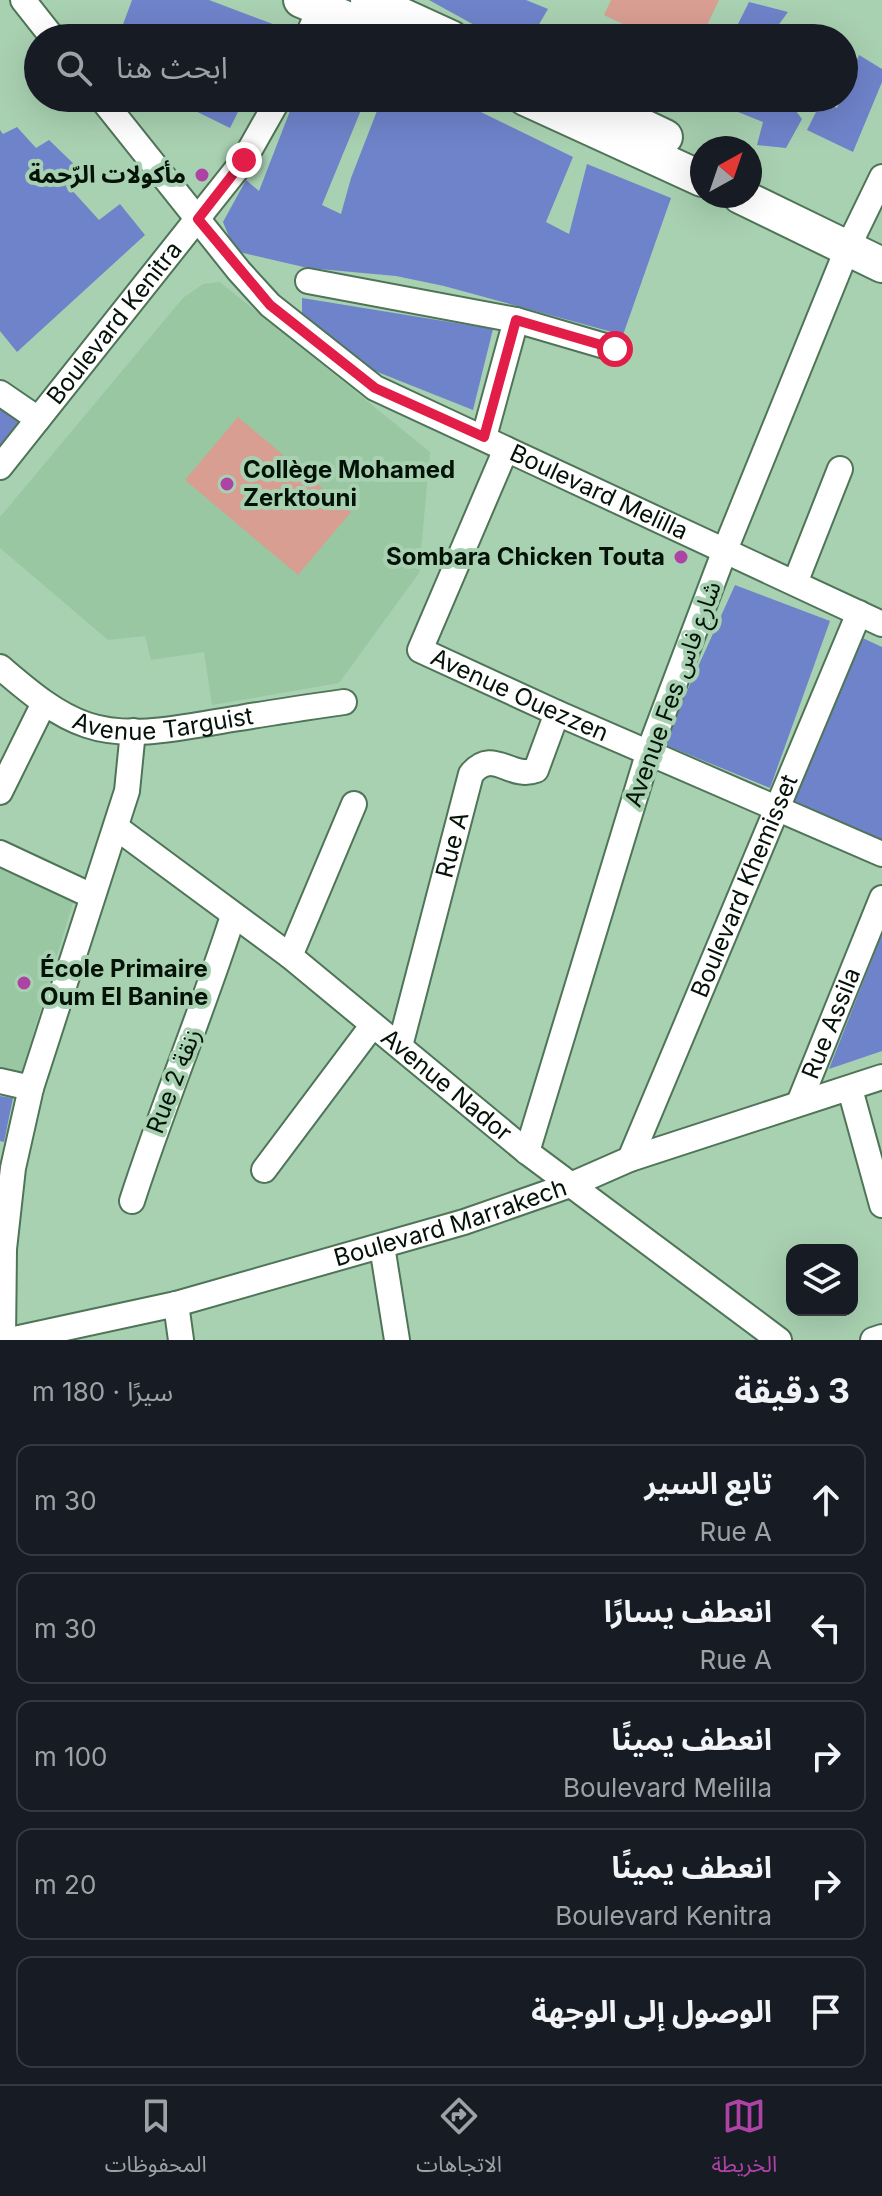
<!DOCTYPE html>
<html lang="ar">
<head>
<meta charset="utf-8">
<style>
	body { margin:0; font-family:Inter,"Noto Sans Arabic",sans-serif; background:#20242c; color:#f1f3f6; direction:rtl }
	.controls { position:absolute; right:24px; bottom:24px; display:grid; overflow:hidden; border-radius:16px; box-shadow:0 8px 32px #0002 }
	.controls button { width:72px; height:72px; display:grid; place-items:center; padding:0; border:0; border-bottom:2px solid #363941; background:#171b24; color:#f1f3f6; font:40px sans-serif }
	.compass { position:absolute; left:690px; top:136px; width:72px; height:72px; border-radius:50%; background:#171b24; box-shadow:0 8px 32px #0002; rotate:40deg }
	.stop { position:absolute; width:24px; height:24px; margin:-18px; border:6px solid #e11d48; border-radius:50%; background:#fff }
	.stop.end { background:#e11d48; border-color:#fff; box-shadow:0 2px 8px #0008 }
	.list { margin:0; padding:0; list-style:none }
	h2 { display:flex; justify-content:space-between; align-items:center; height:104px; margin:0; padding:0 32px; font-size:34px }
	h2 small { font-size:26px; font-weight:400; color:#9ea1a6 }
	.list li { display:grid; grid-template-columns:52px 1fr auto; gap:24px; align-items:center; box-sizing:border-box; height:112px; margin:0 16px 16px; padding:0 16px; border:2px solid #363941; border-radius:16px }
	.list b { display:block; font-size:30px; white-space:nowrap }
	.list p { margin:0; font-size:26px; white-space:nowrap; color:#9ea1a6 }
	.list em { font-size:26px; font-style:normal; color:#9ea1a6 }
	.icon { flex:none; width:44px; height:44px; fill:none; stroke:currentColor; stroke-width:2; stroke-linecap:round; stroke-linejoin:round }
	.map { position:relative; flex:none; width:882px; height:1340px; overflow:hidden; direction:ltr }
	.search { position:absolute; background:#171b24; box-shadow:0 8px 32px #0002; left:24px; right:24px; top:24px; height:88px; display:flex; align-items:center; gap:20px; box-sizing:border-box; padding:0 28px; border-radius:44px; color:#9ea1a6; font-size:30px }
	.sheet { height:744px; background:#171b24 }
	nav { display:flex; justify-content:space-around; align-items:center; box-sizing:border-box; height:112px; border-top:2px solid #363941; background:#171b24; font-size:22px; color:#9ea1a6 }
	nav a { display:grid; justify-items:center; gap:4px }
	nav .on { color:#ad43a4 }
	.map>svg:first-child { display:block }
	.built { fill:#98c7a2 }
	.green { fill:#d89e92 }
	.building { fill:#6f83ca }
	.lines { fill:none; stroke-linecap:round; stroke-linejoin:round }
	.street-casing { stroke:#4f7457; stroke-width:28 }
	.secondary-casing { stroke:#4f7457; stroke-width:38 }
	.street { stroke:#fff; stroke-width:24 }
	.secondary { stroke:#fff; stroke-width:34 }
	.route { stroke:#e11d48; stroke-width:10 }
	.poi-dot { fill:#ad43a4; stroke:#a8d1b1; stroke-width:3 }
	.labels { text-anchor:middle; stroke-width:8; stroke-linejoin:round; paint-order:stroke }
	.poi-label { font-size:24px; font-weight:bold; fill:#041208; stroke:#a8d1b1; text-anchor:end }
	.street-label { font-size:24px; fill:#041208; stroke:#a8d1b1 }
</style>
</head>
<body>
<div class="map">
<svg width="882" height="1340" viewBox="0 0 882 1340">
	<rect width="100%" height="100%" fill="#a8d1b1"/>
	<g class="built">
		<path d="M220 282 430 452 419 573 339 683 212 705 204 652 151 660 145 636 108 640 0 548V517L183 298 203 284Z"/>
		<path d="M0 862 75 896 21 1074 0 1069Z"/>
	</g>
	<g class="green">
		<path d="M611 0H719L701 38H652L604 15Z"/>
		<path d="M238 417 351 512 298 575 185 480Z"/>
	</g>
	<g class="building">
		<path d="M132 0H209L281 27 275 38H118Z"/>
		<path d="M429 0H526L548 9 531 38H498Z"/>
		<path d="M749 2 788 12 774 31 782 38H731Z"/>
		<path d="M859 55 882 69V82L853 152 807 130 822 100 837 108 841 98H844V92Z"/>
		<path d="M169 98H245L230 128Z"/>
		<path d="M295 98H366L322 205 341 214 351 178 382 98H452L573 157 546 222 569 234 587 164 671 198 623 335 444 286 396 276 308 268 235 251 223 222 246 180 259 191Z"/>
		<path d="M703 98H798L793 107 802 119 786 148 757 145 763 122Z"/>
		<path d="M17 127 36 148 49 140 76 166 60 177 99 220 120 204 145 235 17 352 0 331V130L3 134Z"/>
		<path d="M302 298 493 329 473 410 370 369 302 317Z"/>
		<path d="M0 406 22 420 0 447Z"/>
		<path d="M735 585 830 621 770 788 663 744Z"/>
		<path d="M854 634 882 647V842L785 800Z"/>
		<path d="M882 934V1051L829 1069Z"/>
		<path d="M0 1096 13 1098 4 1142 0 1141Z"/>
	</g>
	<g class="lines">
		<g class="street-casing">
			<g id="street">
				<path d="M23 0 53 38"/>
				<path d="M307 38 323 0"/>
				<path id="s1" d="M101 98 239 271 270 305 375 388 882 624"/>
				<path d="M308 281 516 320 615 349"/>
				<path d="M0 393 38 419"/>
				<path d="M484 437 516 320"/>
				<path id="s2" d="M506 449 420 650 557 713 882 854"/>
				<path id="s3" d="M0 467 244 160 279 98"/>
				<path d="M795 583 840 469"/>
				<path id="s4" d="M0 667C26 689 54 714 87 725 134 741 192 725 240 718 274 712 309 707 344 702"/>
				<path d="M0 792 44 703"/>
				<path id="s5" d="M117 828 290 956 527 1152 779 1340"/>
				<path d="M0 853 92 896"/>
				<path d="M290 956 354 804"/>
				<path id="s6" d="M400 1046 471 774C493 747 510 780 536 770L557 713"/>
				<path d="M0 1081 31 1088"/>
				<path d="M850 1089 882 1205"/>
				<path id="s7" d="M799 1103 882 898"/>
				<path d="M527 1152 649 751 725 550 848 247 882 177"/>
				<path id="s8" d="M630 1159 859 613"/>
				<path d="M264 1170 372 1026"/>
				<path d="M132 1201C163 1105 202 1012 233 916"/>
				<path d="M382 1246 397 1340"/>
				<path d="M176 1304 181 1340"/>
				<path d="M3 1340 4 1249 13 1168 31 1088 127 791 133 731"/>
				<path id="s9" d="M10 1340 176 1304 464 1222 573 1184 630 1159 882 1077"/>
				<path d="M873 1340 882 1337"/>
			</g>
		</g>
		<g class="secondary-casing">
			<g id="secondary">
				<path d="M301 0 393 38"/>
				<path d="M368 0 451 38"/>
				<path d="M525 98 702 179"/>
				<path d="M583 98 665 137"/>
				<path d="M740 196 882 265"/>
			</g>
		</g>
		<use href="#street" class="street"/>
		<use href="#secondary" class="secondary"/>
	</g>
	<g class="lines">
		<path class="route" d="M244 160 198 219 270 305 375 388 484 437 516 320 615 349"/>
	</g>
	<g class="poi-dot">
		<circle cx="202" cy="175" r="8"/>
		<circle cx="227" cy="484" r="8"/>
		<circle cx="681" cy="557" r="8"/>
		<circle cx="24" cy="983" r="8"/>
	</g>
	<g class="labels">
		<g class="poi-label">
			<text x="186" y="183">مأكولات الرّحمة</text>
			<text x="243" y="478" text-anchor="start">Collège Mohamed<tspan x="243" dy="28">Zerktouni</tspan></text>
			<text x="665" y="565">Sombara Chicken Touta</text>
			<text x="40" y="977" text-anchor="start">École Primaire<tspan x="40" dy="28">Oum El Banine</tspan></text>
		</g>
		<g class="street-label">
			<text dy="8" stroke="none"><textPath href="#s3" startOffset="184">Boulevard Kenitra</textPath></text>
			<text dy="8" stroke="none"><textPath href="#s1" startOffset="648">Boulevard Melilla</textPath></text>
			<text dy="8" stroke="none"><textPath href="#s2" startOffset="328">Avenue Ouezzen</textPath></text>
			<text transform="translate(673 694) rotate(-70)" y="8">Avenue Fes شارع فاس</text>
			<text dy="8" stroke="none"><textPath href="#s4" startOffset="182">Avenue Targuist</textPath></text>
			<text dy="8" stroke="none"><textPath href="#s6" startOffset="208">Rue A</textPath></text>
			<text dy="8" stroke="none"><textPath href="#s8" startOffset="296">Boulevard Khemisset</textPath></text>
			<text dy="8" stroke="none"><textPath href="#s7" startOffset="86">Rue Assila</textPath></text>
			<text transform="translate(174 1081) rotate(-69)" y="8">Rue 2 زنقة</text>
			<text dy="8" stroke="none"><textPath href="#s5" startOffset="418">Avenue Nador</textPath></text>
			<text dy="8" stroke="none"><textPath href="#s9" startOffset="456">Boulevard Marrakech</textPath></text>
		</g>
	</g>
</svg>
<div class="controls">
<button><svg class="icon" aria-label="layers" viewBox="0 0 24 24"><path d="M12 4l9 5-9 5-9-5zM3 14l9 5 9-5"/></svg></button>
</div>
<svg class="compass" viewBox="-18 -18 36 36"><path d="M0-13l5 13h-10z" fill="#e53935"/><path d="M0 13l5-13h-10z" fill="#9ea1a6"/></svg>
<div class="stop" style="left:615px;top:349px"></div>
<div class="stop end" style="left:244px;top:160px"></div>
<div class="search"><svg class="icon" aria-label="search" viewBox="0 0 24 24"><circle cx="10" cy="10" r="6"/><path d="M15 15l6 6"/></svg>ابحث هنا</div>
</div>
<section class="sheet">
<h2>3 دقيقة<small>سيرًا · 180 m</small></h2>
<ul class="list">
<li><svg class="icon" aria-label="ahead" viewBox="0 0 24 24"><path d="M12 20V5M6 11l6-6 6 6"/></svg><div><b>تابع السير</b><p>Rue A</p></div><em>30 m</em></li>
<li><svg class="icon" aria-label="left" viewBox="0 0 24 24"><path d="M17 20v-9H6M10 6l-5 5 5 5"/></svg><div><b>انعطف يسارًا</b><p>Rue A</p></div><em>30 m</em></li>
<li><svg class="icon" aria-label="right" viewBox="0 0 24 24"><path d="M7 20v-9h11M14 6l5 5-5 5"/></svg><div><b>انعطف يمينًا</b><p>Boulevard Melilla</p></div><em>100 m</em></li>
<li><svg class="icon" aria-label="right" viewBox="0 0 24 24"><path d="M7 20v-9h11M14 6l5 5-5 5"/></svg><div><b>انعطف يمينًا</b><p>Boulevard Kenitra</p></div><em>20 m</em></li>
<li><svg class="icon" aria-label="arrive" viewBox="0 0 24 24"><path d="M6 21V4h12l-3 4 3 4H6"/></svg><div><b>الوصول إلى الوجهة</b></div></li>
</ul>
</section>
<nav>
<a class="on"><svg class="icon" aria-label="map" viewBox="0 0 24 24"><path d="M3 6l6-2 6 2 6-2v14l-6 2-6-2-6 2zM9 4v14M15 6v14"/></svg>الخريطة</a>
<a><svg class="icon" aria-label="directions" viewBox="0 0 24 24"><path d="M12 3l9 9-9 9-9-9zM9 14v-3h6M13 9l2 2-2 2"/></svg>الاتجاهات</a>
<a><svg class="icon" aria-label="saved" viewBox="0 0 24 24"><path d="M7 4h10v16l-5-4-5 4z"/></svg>المحفوظات</a>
</nav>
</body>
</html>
